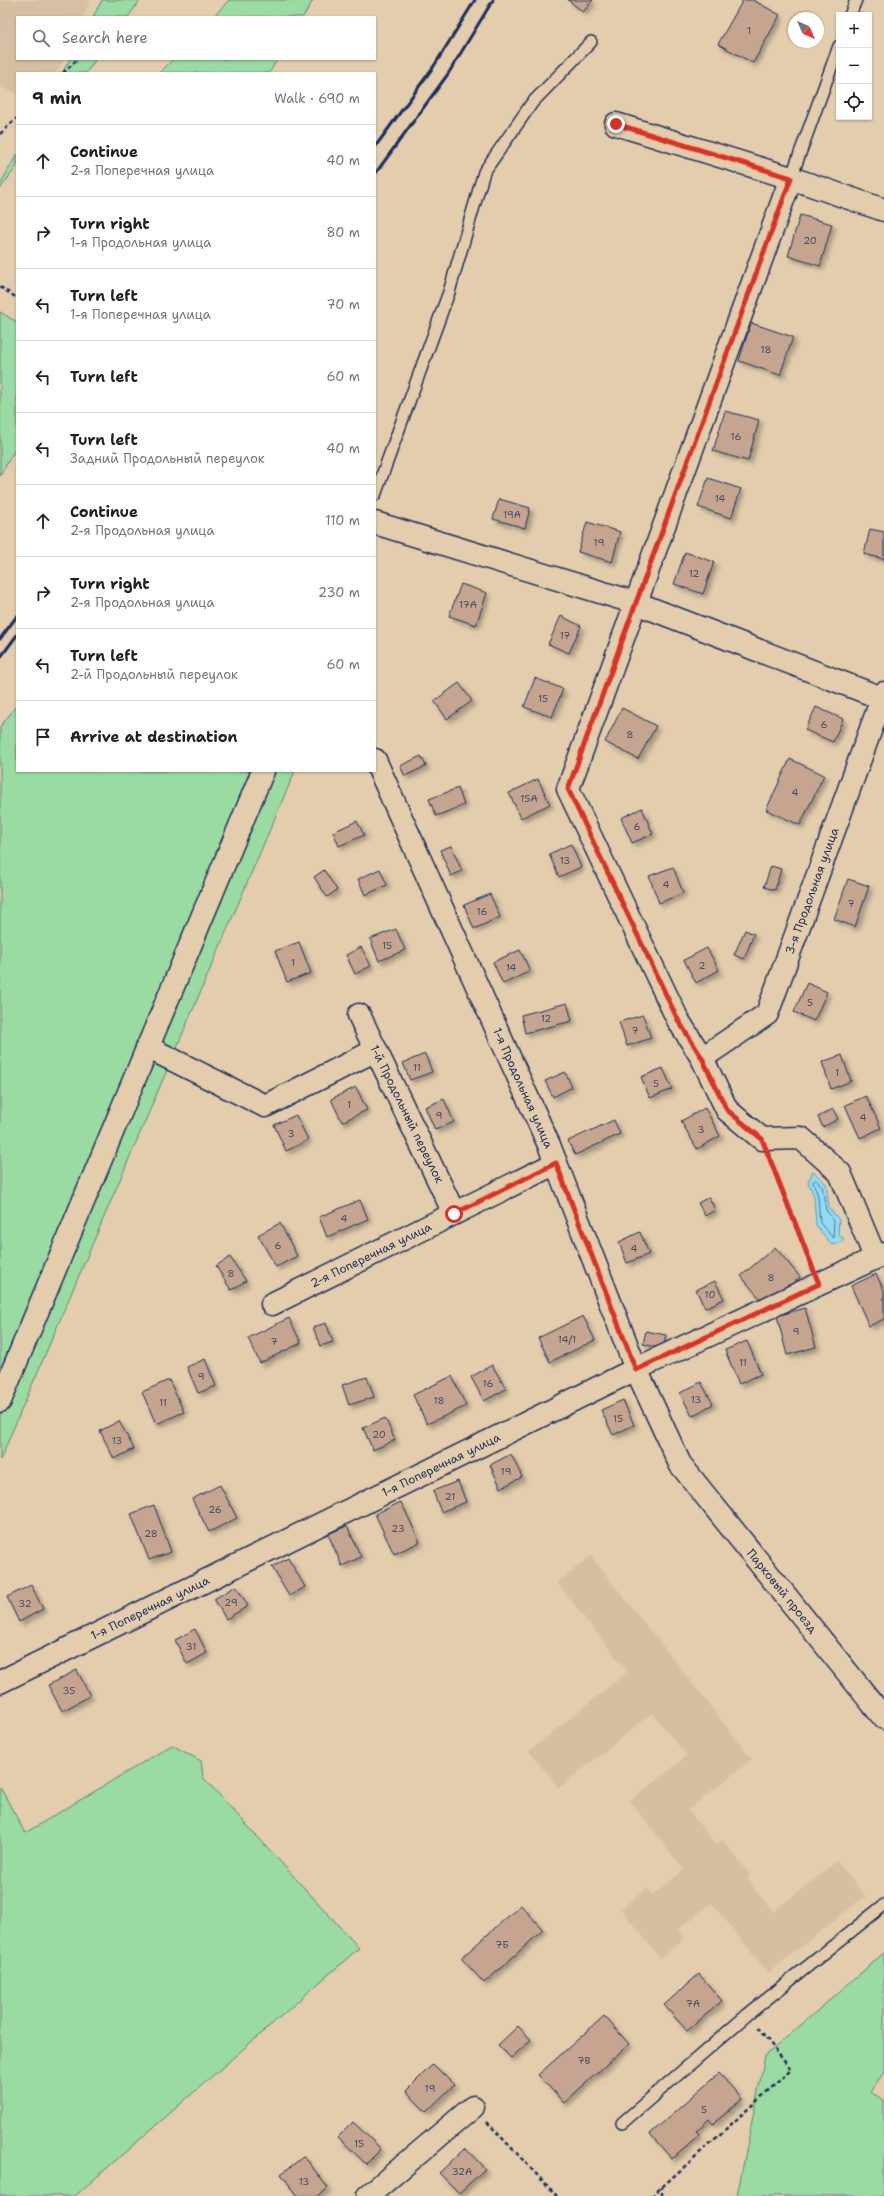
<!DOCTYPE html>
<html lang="en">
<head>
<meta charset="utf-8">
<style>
	body { margin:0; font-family:"Shantell Sans",sans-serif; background:#f6f6f6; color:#202124 }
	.controls { position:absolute; right:12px; top:12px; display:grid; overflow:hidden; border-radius:0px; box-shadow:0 1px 3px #0004 }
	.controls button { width:36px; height:36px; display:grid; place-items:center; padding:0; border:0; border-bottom:1px solid #e0e0e0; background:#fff; color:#202124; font:20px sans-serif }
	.compass { position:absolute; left:788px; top:12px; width:36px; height:36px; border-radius:50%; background:#fff; box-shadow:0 1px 3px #0004; rotate:136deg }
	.stop { position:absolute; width:12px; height:12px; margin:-9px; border:3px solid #d93025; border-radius:50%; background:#fff }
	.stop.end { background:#d93025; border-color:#fff; box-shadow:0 1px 4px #0008 }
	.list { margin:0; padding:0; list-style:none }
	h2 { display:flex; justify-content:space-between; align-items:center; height:52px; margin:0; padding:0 16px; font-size:17px }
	h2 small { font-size:13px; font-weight:400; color:#757577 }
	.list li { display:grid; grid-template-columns:26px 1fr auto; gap:12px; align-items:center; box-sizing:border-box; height:72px; padding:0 16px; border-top:1px solid #e0e0e0 }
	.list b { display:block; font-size:15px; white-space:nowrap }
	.list p { margin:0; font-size:13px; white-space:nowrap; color:#757577 }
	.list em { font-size:13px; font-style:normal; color:#757577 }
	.icon { flex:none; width:22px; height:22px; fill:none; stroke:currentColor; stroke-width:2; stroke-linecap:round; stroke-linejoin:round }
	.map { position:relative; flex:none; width:884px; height:2196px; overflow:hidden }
	.search { position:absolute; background:#fff; box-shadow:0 1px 3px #0004; left:16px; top:16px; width:360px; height:44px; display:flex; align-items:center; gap:10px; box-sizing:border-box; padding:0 14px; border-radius:0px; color:#757577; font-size:15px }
	.panel { position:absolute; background:#fff; box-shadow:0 1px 3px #0004; left:16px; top:72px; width:360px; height:700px; border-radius:0px }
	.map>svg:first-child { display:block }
	.built { fill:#d6bea2 }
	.green { fill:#9adaa3; stroke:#5a8480 }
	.water { fill:#92dcf3; stroke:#6297b7 }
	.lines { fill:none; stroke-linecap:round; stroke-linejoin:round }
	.shore { stroke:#4b749a; stroke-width:1 }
	.building { fill:#c5a58f; stroke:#1b2f5e; filter:url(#shadow) }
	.service-casing { stroke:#1b2f5e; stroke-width:14 }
	.minor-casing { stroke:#1b2f5e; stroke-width:25 }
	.path { stroke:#1b2f5e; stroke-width:2.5; stroke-dasharray:4 3; stroke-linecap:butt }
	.service { stroke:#e3cdac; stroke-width:11 }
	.minor { stroke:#e3cdac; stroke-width:22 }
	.rail { stroke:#1b2f5e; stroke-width:3 }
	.route { stroke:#d93025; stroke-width:5 }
	.labels { text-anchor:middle; stroke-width:3; stroke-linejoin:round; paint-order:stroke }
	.number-label { font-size:10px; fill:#464c6a }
	.street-label { font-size:12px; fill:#1b2f5e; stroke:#e3cdac }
</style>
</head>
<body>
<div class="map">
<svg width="884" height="2196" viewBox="0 0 884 2196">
	<defs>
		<filter id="shadow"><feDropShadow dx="3.5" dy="3.5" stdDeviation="2" flood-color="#0004"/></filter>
	</defs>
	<rect width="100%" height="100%" fill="#e3cdac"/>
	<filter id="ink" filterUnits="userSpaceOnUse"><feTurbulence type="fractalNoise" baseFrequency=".025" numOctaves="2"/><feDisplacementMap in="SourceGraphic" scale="8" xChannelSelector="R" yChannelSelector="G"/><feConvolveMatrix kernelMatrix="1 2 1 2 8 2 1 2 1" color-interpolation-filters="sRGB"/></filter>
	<g filter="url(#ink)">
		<g class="built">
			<path d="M0 0H90L83 17H17V59H64L56 73H17V93L0 87Z"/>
			<path d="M591 1556 752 1759 688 1810 716 1845 723 1840 750 1875 747 1879 773 1912 837 1861 865 1896 768 1973 712 1903 678 1929 685 1938 660 1958 621 1909 647 1888 653 1895 684 1870 630 1801 687 1756 652 1713 559 1788 529 1751 628 1672 557 1583Z"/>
		</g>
		<g class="green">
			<path d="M102 0H140L128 17H93Z"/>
			<path d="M229 0H313L303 17H213Z"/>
			<path d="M70 59H96L86 73H62Z"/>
			<path d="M173 59H278L269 73H160Z"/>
			<path d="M17 154V166L0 189V185Z"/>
			<path d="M0 312 17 322V446L0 476Z"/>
			<path d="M17 705V771H295L0 1460V727Z"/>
			<path d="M172 1745 201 1761 203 1777 359 1948 75 2196H0V1787L25 1833Z"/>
			<path d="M884 1953V2072L870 2092 884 2100V2196H737L765 2056Z"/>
		</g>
		<path class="water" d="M813 1171 826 1184 829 1208 839 1220 838 1233 843 1238V1241L832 1245 816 1225 814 1196 808 1182Z"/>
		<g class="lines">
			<path class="shore" d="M816 1180 822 1186 826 1210 834 1221 833 1238 820 1223 818 1196 813 1182Z"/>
		</g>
		<g class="building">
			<path d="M568 0H593L583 12Z"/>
			<path d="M743 0H753L780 15 753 63 718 44Z"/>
			<path d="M800 215 832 224 820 266 788 256Z"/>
			<path d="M751 323 793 337 780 375 739 361Z"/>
			<path d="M725 411 759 420 748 461 713 451Z"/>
			<path d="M708 478 741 489 731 518 698 507Z"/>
			<path d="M499 499 530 508 525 528 493 519Z"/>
			<path d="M587 522 620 532 612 562 578 552Z"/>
			<path d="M870 529 884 532V559L864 554Z"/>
			<path d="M685 552 714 562 703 594 674 584Z"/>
			<path d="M461 584 487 593 476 625 449 616Z"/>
			<path d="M561 616 581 626 569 653 548 644Z"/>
			<path d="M535 678 563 689 552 717 524 707Z"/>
			<path d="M459 683 472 701 447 719 434 701Z"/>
			<path d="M816 707 843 719 833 742 805 730Z"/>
			<path d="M622 708 656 726 638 759 605 742Z"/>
			<path d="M421 756 426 766 405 776 400 766Z"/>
			<path d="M790 759 824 775 800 825 766 810Z"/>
			<path d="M538 779 550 804 521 818 509 793Z"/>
			<path d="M458 788 464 805 436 816 429 799Z"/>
			<path d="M642 808 653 834 632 843 621 818Z"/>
			<path d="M357 821 364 835 339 846 333 832Z"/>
			<path d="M571 844 581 867 559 877 549 854Z"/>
			<path d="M451 846 462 871 451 876 440 850Z"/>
			<path d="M771 866 781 869 775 890 764 887Z"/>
			<path d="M673 867 683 893 659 903 649 876Z"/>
			<path d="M380 869 387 885 365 895 358 879Z"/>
			<path d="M324 870 337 890 327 897 314 877Z"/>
			<path d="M848 879 869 886 855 927 834 919Z"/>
			<path d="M490 894 500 917 474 929 464 905Z"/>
			<path d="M396 929 405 950 379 961 370 939Z"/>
			<path d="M745 930 754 934 744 959 734 955Z"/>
			<path d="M299 942 311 973 287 982 275 951Z"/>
			<path d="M361 947 371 966 355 974 346 955Z"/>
			<path d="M707 948 719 970 696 983 684 960Z"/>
			<path d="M520 950 530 971 503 984 493 962Z"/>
			<path d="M807 983 827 992 814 1021 794 1012Z"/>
			<path d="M567 1003 572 1021 525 1033 521 1015Z"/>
			<path d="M643 1015 651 1038 627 1046 619 1022Z"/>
			<path d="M425 1054 432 1072 410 1080 403 1063Z"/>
			<path d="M842 1055 851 1081 831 1089 822 1062Z"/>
			<path d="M663 1068 672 1089 650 1098 641 1077Z"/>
			<path d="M565 1072 572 1087 553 1097 545 1081Z"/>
			<path d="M356 1087 367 1110 342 1122 331 1099Z"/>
			<path d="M866 1096 881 1128 860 1138 845 1105Z"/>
			<path d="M444 1099 454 1122 435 1130 425 1107Z"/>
			<path d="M705 1108 720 1136 697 1149 681 1121Z"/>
			<path d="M833 1109 838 1119 823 1127 818 1117Z"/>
			<path d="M296 1115 308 1140 286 1151 274 1125Z"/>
			<path d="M614 1120 620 1134 575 1155 568 1141Z"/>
			<path d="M709 1197 715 1210 705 1216 698 1203Z"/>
			<path d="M360 1200 368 1219 327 1237 319 1217Z"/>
			<path d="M280 1223 297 1256 276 1267 258 1235Z"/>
			<path d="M640 1232 649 1254 627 1263 619 1242Z"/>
			<path d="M775 1247 800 1277 766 1306 741 1276Z"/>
			<path d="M230 1257 246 1281 231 1290 216 1266Z"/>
			<path d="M876 1274 884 1290V1319L869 1326 851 1286Z"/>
			<path d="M715 1281 724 1299 705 1308 696 1290Z"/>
			<path d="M805 1308 816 1347 787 1355 777 1316Z"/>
			<path d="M583 1316 595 1340 550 1362 538 1338Z"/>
			<path d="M289 1318 301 1343 260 1363 248 1338Z"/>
			<path d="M326 1323 333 1342 320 1346 313 1327Z"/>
			<path d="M646 1331 666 1335 663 1349 643 1344Z"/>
			<path d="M747 1341 761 1374 739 1384 725 1350Z"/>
			<path d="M205 1359 216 1386 198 1393 187 1367Z"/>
			<path d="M492 1365 506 1389 484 1401 471 1377Z"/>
			<path d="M452 1376 466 1406 427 1424 413 1395Z"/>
			<path d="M367 1377 374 1397 349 1405 342 1385Z"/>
			<path d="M169 1380 184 1412 156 1424 142 1392Z"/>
			<path d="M701 1382 713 1404 692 1416 680 1393Z"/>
			<path d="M623 1400 634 1425 613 1435 601 1410Z"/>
			<path d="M385 1418 395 1440 373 1450 363 1428Z"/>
			<path d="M119 1421 134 1449 114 1459 100 1431Z"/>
			<path d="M511 1454 522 1477 501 1488 490 1465Z"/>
			<path d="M458 1481 466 1502 441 1512 433 1491Z"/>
			<path d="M220 1485 237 1518 209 1532 192 1499Z"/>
			<path d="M401 1502 420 1542 394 1554 375 1514Z"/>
			<path d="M154 1505 171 1552 149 1560 131 1514Z"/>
			<path d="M347 1526 361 1557 342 1566 328 1534Z"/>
			<path d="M288 1558 305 1587 289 1596 272 1567Z"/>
			<path d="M31 1585 43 1609 19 1622 7 1597Z"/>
			<path d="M236 1586 248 1606 226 1619 214 1599Z"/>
			<path d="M195 1629 207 1653 187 1664 175 1640Z"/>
			<path d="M77 1670 90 1696 62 1711 48 1685Z"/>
			<path d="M521 1905 543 1930 484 1983 461 1958Z"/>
			<path d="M699 1974 722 2001 687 2031 664 2005Z"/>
			<path d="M604 2016 629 2044 564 2103 538 2075Z"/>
			<path d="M518 2026 531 2040 511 2058 498 2045Z"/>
			<path d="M433 2064 454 2085 426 2112 406 2091Z"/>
			<path d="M719 2073 742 2099 713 2124 709 2119 696 2131 700 2135 672 2159 650 2134Z"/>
			<path d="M353 2122 381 2149 366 2164 338 2137Z"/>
			<path d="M465 2148 485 2169 459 2193 439 2173Z"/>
			<path d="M304 2156 328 2188 318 2196H298L281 2174Z"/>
		</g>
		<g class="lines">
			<g class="service-casing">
				<g id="service">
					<path d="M850 15 856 0"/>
					<path d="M791 178 839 46"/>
					<path d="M375 495 449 292 484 172 532 103 591 42"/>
					<path d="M622 2123 747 2015 884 1905"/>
				</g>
			</g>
			<g class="minor-casing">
				<g id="minor">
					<path d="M616 124 791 178 884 210"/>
					<path d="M791 178 568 789 678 1020 702 1058 727 1110 762 1139 801 1138 840 1173 875 1257"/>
					<path d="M375 523 636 603 884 699"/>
					<path d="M375 760 549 1145 636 1369 680 1464 884 1718"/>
					<path d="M359 1015 454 1213"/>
					<path d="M147 1047 265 1106 376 1050"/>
					<path d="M702 1058 767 1014 884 693"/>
					<path d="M272 1304 556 1163"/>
					<path d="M0 1401 263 771"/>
					<path d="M0 1682 636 1369 884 1254"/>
					<path d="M368 2196 473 2107"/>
				</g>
			</g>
			<g class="path">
				<path d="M63 73 78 59"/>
				<path d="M0 134 17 118"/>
				<path d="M0 287 17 298"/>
				<path d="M770 1160 811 1265"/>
				<path d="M487 2122 557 2196"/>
				<path d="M652 2196 791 2070 756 2025"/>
				<path d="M662 2196V2187"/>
			</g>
			<use href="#service" class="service"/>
			<use href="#minor" class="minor"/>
			<g class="rail">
				<path d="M375 147 434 66 475 0"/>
				<path d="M375 174 448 74 493 0"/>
				<path d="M0 639 17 616"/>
				<path d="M0 658 17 635"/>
			</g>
		</g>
	</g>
	<g class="lines" filter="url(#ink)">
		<path class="route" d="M454 1214 556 1163 636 1370 819 1284 762 1139 727 1110 702 1058 678 1020 568 789 791 178 616 124"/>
	</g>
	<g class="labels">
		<g class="number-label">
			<text x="749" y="34">1</text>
			<text x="810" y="244">20</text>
			<text x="766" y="353">18</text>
			<text x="736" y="440">16</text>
			<text x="720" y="502">14</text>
			<text x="512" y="518">19А</text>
			<text x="599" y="546">19</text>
			<text x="694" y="577">12</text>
			<text x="468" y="608">17А</text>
			<text x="565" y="639">17</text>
			<text x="543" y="702">15</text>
			<text x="824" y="728">6</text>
			<text x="630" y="738">8</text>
			<text x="795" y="796">4</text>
			<text x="529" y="802">15А</text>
			<text x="637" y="830">6</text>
			<text x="565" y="864">13</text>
			<text x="666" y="888">4</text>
			<text x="851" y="907">7</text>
			<text x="482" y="915">16</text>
			<text x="387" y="949">15</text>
			<text x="293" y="966">1</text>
			<text x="702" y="969">2</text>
			<text x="511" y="971">14</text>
			<text x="810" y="1006">5</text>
			<text x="546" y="1022">12</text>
			<text x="635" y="1034">7</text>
			<text x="417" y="1071">11</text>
			<text x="837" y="1076">1</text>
			<text x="656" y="1087">5</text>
			<text x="349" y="1108">1</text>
			<text x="439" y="1119">9</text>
			<text x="863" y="1121">4</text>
			<text x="701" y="1133">3</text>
			<text x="291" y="1137">3</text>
			<text x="344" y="1222">4</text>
			<text x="278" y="1249">6</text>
			<text x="634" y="1252">4</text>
			<text x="231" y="1277">8</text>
			<text x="771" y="1281">8</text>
			<text x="710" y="1298">10</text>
			<text x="796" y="1335">9</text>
			<text x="567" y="1343">14/1</text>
			<text x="274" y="1345">7</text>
			<text x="743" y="1366">11</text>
			<text x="201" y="1380">9</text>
			<text x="488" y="1387">16</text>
			<text x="696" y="1403">13</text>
			<text x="439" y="1404">18</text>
			<text x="163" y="1406">11</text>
			<text x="618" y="1422">15</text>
			<text x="379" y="1438">20</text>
			<text x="117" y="1444">13</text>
			<text x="506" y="1475">19</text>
			<text x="450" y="1500">21</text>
			<text x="215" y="1513">26</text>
			<text x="398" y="1532">23</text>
			<text x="151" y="1537">28</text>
			<text x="231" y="1606">29</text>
			<text x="25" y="1607">32</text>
			<text x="191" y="1650">31</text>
			<text x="69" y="1694">35</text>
			<text x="502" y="1948">7Б</text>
			<text x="693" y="2007">7А</text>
			<text x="584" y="2064">7В</text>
			<text x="430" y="2092">19</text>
			<text x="704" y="2113">5</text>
			<text x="359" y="2147">15</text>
			<text x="462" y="2175">32А</text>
			<text x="304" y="2185">13</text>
		</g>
		<g class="street-label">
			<text transform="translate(812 891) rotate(-70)" y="4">3-я Продольная улица</text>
			<text transform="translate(523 1088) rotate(66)" y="4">1-я Продольная улица</text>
			<text transform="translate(407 1114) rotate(64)" y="4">1-й Продольный переулок</text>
			<text transform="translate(371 1255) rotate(-26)" y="4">2-я Поперечная улица</text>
			<text transform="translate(441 1465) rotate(-26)" y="4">1-я Поперечная улица</text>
			<text transform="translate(782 1591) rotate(51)" y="4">Парковый проезд</text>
			<text transform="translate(150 1608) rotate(-26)" y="4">1-я Поперечная улица</text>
		</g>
	</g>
</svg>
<div class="controls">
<button>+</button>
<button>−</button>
<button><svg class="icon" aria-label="locate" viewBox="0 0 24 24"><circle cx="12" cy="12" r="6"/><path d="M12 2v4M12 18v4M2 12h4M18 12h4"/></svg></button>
</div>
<svg class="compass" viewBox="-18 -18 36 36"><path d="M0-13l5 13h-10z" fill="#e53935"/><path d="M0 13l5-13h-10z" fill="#757577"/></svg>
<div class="stop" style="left:454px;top:1214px"></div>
<div class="stop end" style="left:616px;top:124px"></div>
<div class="search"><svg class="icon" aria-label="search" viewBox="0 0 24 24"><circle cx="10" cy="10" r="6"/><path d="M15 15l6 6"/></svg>Search here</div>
<section class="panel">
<h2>9 min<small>Walk · 690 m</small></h2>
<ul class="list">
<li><svg class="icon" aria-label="ahead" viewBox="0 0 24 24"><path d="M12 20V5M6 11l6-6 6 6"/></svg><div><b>Continue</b><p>2-я Поперечная улица</p></div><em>40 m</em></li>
<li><svg class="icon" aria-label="right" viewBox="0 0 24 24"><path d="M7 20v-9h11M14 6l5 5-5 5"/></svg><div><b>Turn right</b><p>1-я Продольная улица</p></div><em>80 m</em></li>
<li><svg class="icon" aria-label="left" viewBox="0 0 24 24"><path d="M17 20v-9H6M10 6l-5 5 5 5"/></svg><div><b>Turn left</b><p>1-я Поперечная улица</p></div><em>70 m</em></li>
<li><svg class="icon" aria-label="left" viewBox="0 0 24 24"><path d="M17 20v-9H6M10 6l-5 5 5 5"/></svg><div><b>Turn left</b></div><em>60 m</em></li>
<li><svg class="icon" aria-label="left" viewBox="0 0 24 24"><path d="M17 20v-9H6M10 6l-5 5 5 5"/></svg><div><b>Turn left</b><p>Задний Продольный переулок</p></div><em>40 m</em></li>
<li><svg class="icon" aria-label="ahead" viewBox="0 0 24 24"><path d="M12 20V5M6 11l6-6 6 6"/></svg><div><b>Continue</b><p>2-я Продольная улица</p></div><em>110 m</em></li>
<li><svg class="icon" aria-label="right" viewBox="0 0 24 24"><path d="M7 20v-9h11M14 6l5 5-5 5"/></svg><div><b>Turn right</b><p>2-я Продольная улица</p></div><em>230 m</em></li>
<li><svg class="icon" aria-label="left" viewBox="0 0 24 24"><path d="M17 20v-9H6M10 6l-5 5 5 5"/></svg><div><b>Turn left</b><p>2-й Продольный переулок</p></div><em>60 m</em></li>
<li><svg class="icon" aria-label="arrive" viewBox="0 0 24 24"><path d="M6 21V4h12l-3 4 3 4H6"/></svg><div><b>Arrive at destination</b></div></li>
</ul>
</section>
</div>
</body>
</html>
